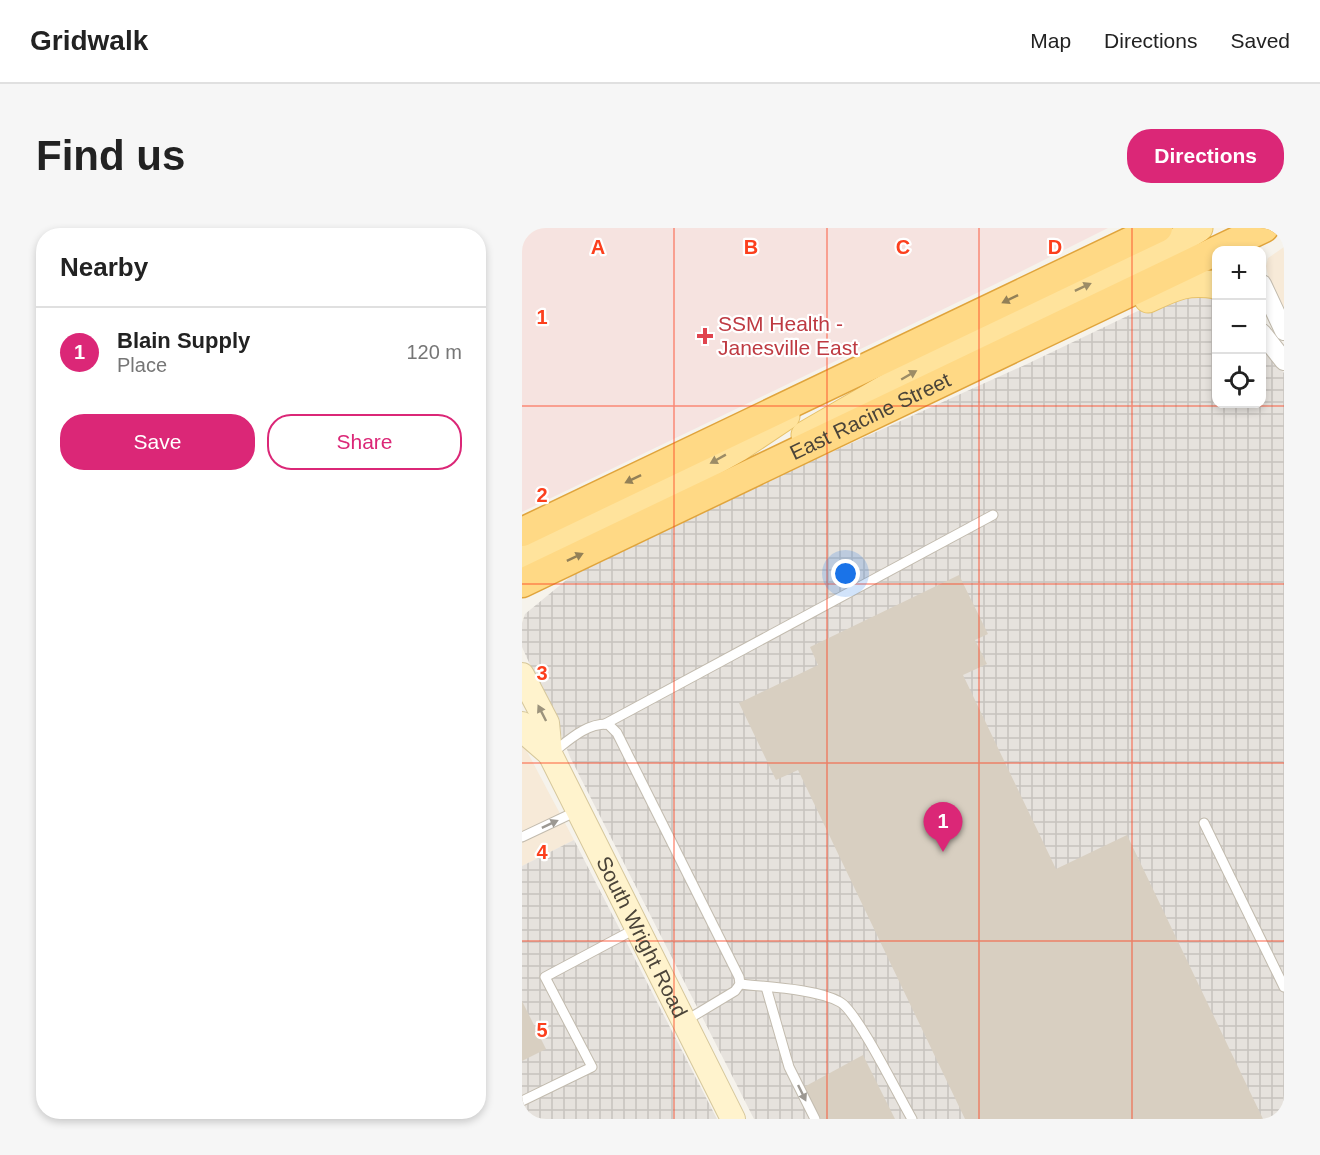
<!DOCTYPE html>
<html lang="en">
<head>
<meta charset="utf-8">
<style>
	body { margin:0; font-family:Arial,sans-serif; background:#f6f6f6; color:#222 }
	.controls { position:absolute; right:18px; top:18px; display:grid; overflow:hidden; border-radius:12px; box-shadow:0 3px 9px #0003 }
	.controls button { width:54px; height:54px; display:grid; place-items:center; padding:0; border:0; border-bottom:2px solid #e0e0e0; background:#fff; color:#222; font:30px sans-serif }
	.you { position:absolute; left:324px; top:346px; width:21px; height:21px; margin:-15px; border:4px solid #fff; border-radius:50%; background:#1a73e8; box-shadow:0 0 0 9px #1a73e833 }
	.badge { display:grid; place-items:center; width:39px; height:39px; border-radius:50%; background:#db2777; color:#fff; font-size:20px; font-weight:700 }
	.pin { position:absolute; translate:-50% -50px; filter:drop-shadow(0 2px 3px #0008) }
	.pin::after { content:''; position:absolute; top:32px; width:21px; height:18px; background:inherit; clip-path:polygon(0 0,100% 0,50% 100%) }
	.list { margin:0; padding:0; list-style:none }
	h2 { display:flex; justify-content:space-between; align-items:center; height:78px; margin:0; padding:0 24px; font-size:26px }
	h2 small { font-size:20px; font-weight:400; color:#767676 }
	.list li { display:grid; grid-template-columns:39px 1fr auto; gap:18px; align-items:center; box-sizing:border-box; height:90px; padding:0 24px; border-top:2px solid #e0e0e0 }
	.list b { display:block; font-size:22px; white-space:nowrap }
	.list p { margin:0; font-size:20px; white-space:nowrap; color:#767676 }
	.list em { font-size:20px; font-style:normal; color:#767676 }
	.actions { display:flex; gap:12px; padding:18px 24px }
	.actions a { flex:1; padding:14px 0; border:2px solid #db2777; border-radius:24px; text-align:center; font-size:21px; color:#db2777 }
	.actions .main { background:#db2777; color:#fff }
	.icon { flex:none; width:33px; height:33px; fill:none; stroke:currentColor; stroke-width:2; stroke-linecap:round; stroke-linejoin:round }
	.map { position:relative; flex:none; width:762px; height:891px; overflow:hidden; border-radius:24px }
	header { display:flex; align-items:center; gap:36px; box-sizing:border-box; height:84px; padding:0 30px; background:#fff; border-bottom:2px solid #e0e0e0 }
	header strong { font-size:28px }
	nav { display:flex; gap:33px; margin-inline-start:auto; font-size:21px }
	.intro { display:flex; align-items:center; justify-content:space-between; box-sizing:border-box; height:144px; padding:0 36px }
	h1 { margin:0; font-size:42px }
	.button { padding:15px 27px; border-radius:24px; background:#db2777; color:#fff; font-size:21px; font-weight:700 }
	main { display:flex; gap:36px; padding:0 36px }
	aside { flex:1; background:#fff; border-radius:24px; box-shadow:0 3px 9px #0003 }
	.map>svg:first-child { display:block }
	.commercial { fill:#f7ead8 }
	.industrial { fill:url(#industrial-grid) }
	.medical { fill:#f6e3e0 }
	.building { fill:#d8cfc1 }
	.lines { fill:none; stroke-linecap:round; stroke-linejoin:round }
	.service-casing { stroke:#c2bbae; stroke-width:11 }
	.minor-casing { stroke:#c2bbae; stroke-width:20 }
	.secondary-casing { stroke:#d6c79b; stroke-width:26 }
	.primary-casing { stroke:#e6c16a; stroke-width:29 }
	.trunk-casing { stroke:#e0a43c; stroke-width:31 }
	.service { stroke:#fff; stroke-width:9 }
	.minor { stroke:#fff; stroke-width:18 }
	.secondary { stroke:#fff3cd; stroke-width:24 }
	.primary { stroke:#ffe39c; stroke-width:27 }
	.trunk { stroke:#ffd985; stroke-width:28 }
	.oneway { fill:#9c8c66 }
	.oneway2 { fill:#938057 }
	.oneway3 { fill:#9c937c }
	.oneway4 { fill:#9c9892 }
	.grid { fill:none; stroke:#fc3f1d; stroke-width:1.5; stroke-opacity:0.55 }
	.health-dot { fill:#e0444e; stroke:#fff; stroke-width:2 }
	.labels { text-anchor:middle; stroke-width:4.5; stroke-linejoin:round; paint-order:stroke }
	.health-label { font-size:21px; fill:#be3a42; stroke:#fff; text-anchor:start }
	.street-label { font-size:21px; fill:#4b4439; stroke:#fff }
	.grid-label { font-size:20px; text-anchor:middle; font-weight:bold; fill:#fc3f1d; stroke:#fff; stroke-width:4.5; stroke-linejoin:round; paint-order:stroke }
</style>
</head>
<body>
<header>
<strong>Gridwalk</strong>
<nav><a>Map</a><a>Directions</a><a>Saved</a></nav>
</header>
<div class="intro"><h1>Find us</h1><a class="button">Directions</a></div>
<main>
<aside>
<h2>Nearby<small></small></h2>
<ul class="list">
<li><span class="badge">1</span><div><b>Blain Supply</b><p>Place</p></div><em>120 m</em></li>
</ul>
<div class="actions"><a class="main">Save</a><a>Share</a></div>
</aside>
<div class="map">
<svg width="762" height="891" viewBox="0 0 762 891">
	<defs>
		<pattern id="industrial-grid" width="8" height="8" patternUnits="userSpaceOnUse" patternTransform="scale(1.5)"><rect width="8" height="8" fill="#e6e2dd"/><path d="M0 4h8M4 0v8" fill="none" stroke="#c7c3be"/></pattern>
	</defs>
	<rect width="100%" height="100%" fill="#f6f3ec"/>
	<g class="commercial">
		<path d="M762 19V81L746 48 744 38 746 30Z"/>
		<path d="M0 514 52 612 0 638Z"/>
	</g>
	<g class="industrial">
		<path d="M694 66V176H740V115L762 145V891H232L48 529 35 496 0 419V395L3 386 48 349 79 328 505 136 643 70Z"/>
		<path d="M52 612 195 891H0V638Z"/>
	</g>
	<path class="medical" d="M0 0H586L488 49 0 284Z"/>
	<g class="building">
		<path d="M437 347 466 406 453 412 465 436 441 447 534 641 605 607 741 891H443L276 542 254 552 217 475 296 437 288 419Z"/>
		<path d="M0 773 24 821 0 833Z"/>
		<path d="M341 827 373 891H299L282 859Z"/>
	</g>
	<g class="lines">
		<g class="service-casing">
			<g id="service">
				<path d="M83 496 471 287"/>
				<path d="M30 525C46 513 64 495 86 496L95 505 217 749 218 756 213 763 163 793"/>
				<path d="M682 595 762 759"/>
				<path d="M0 609 55 583"/>
				<path d="M218 756C245 759 295 761 318 774 335 783 377 869 390 891"/>
				<path d="M244 759 267 839 293 891"/>
				<path d="M0 873 70 839 23 749 113 701"/>
			</g>
		</g>
		<g class="minor-casing">
			<g id="minor">
				<path d="M740 56 762 103"/>
				<path d="M740 105 762 133"/>
			</g>
		</g>
		<g class="secondary-casing">
			<g id="secondary">
				<path id="s1" d="M0 447 25 495 28 526 211 891"/>
				<path d="M0 496 5 506 28 526"/>
			</g>
		</g>
		<g class="primary-casing">
			<g id="primary">
				<path d="M626 71C652 59 665 52 694 57"/>
				<path d="M283 207 449 111 648 18 677 0"/>
				<path d="M0 330 129 269 216 220 264 188"/>
			</g>
		</g>
		<g class="trunk-casing">
			<g id="trunk">
				<path d="M696 22 742 0"/>
				<path d="M0 304 636 0"/>
				<path id="s2" d="M0 355 694 23"/>
			</g>
		</g>
		<use href="#service" class="service"/>
		<use href="#minor" class="minor"/>
		<use href="#secondary" class="secondary"/>
		<use href="#primary" class="primary"/>
		<use href="#trunk" class="trunk"/>
	</g>
	<defs><path id="oneway-solid" d="M-6-.8H1V-3.2L6.5 0L1 3.2V.8H-6Z" transform="scale(1.5)"/></defs>
	<g class="oneway">
		<use href="#oneway-solid" transform="translate(561 59) rotate(-25)"/>
		<use href="#oneway-solid" transform="translate(387 147) rotate(-30)"/>
		<use href="#oneway-solid" transform="translate(196 231) rotate(151)"/>
	</g>
	<g class="oneway2">
		<use href="#oneway-solid" transform="translate(488 71) rotate(154)"/>
		<use href="#oneway-solid" transform="translate(111 251) rotate(154)"/>
		<use href="#oneway-solid" transform="translate(53 329) rotate(-25)"/>
	</g>
	<use class="oneway3" href="#oneway-solid" transform="translate(20 485) rotate(-117)"/>
	<g class="oneway4">
		<use href="#oneway-solid" transform="translate(28 596) rotate(-25)"/>
		<use href="#oneway-solid" transform="translate(280 865) rotate(64)"/>
	</g>
	<path class="grid" d="M152 0V891M305 0V891M457 0V891M610 0V891M0 178H762M0 356H762M0 535H762M0 713H762"/>
	<path class="health-dot" d="M180 99h6v6h6v6h-6v6h-6v-6h-6v-6h6z"/>
	<g class="labels">
		<g class="health-label">
			<text x="196" y="103">SSM Health -<tspan x="196" dy="24">Janesville East</tspan></text>
		</g>
		<g class="street-label">
			<text dy="7" stroke="none"><textPath href="#s2" startOffset="386">East Racine Street</textPath></text>
			<text dy="7" stroke="none"><textPath href="#s1" startOffset="290">South Wright Road</textPath></text>
		</g>
	</g>
	<g class="grid-label">
		<text x="76" y="26">A</text>
		<text x="229" y="26">B</text>
		<text x="381" y="26">C</text>
		<text x="533" y="26">D</text>
		<text x="20" y="96">1</text>
		<text x="20" y="274">2</text>
		<text x="20" y="452">3</text>
		<text x="20" y="631">4</text>
		<text x="20" y="809">5</text>
	</g>
</svg>
<div class="controls">
<button>+</button>
<button>−</button>
<button><svg class="icon" aria-label="locate" viewBox="0 0 24 24"><circle cx="12" cy="12" r="6"/><path d="M12 2v4M12 18v4M2 12h4M18 12h4"/></svg></button>
</div>
<div class="you"></div>
<div class="pin badge" style="left:421px;top:624px">1</div>
</div>
</main>
</body>
</html>
